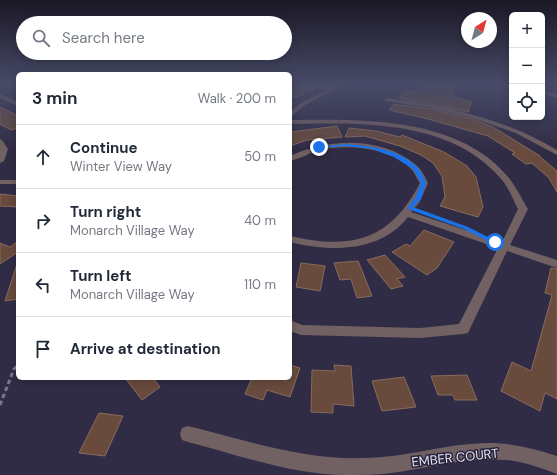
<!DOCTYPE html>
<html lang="en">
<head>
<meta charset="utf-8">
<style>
	body { margin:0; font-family:"DM Sans",sans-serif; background:#f2f2f3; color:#1f2937 }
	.controls { position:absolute; right:12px; top:12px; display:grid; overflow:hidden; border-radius:6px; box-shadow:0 2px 10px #0003 }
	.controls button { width:36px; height:36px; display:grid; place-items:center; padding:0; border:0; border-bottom:1px solid #e0e1e3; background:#fff; color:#1f2937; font:20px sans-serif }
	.compass { position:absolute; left:461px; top:12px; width:36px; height:36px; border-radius:50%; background:#fff; box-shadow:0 2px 10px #0003; rotate:36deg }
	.stop { position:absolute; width:12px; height:12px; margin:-9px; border:3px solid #1a73e8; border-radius:50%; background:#fff }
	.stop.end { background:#1a73e8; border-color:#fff; box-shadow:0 1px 4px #0008 }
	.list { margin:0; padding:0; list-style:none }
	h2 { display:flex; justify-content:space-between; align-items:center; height:52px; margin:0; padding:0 16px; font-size:17px }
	h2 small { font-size:13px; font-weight:400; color:#747a83 }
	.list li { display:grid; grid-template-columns:26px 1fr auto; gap:12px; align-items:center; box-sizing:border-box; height:64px; padding:0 16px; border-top:1px solid #e0e1e3 }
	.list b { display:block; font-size:15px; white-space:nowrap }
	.list p { margin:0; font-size:13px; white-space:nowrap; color:#747a83 }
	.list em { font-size:13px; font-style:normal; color:#747a83 }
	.icon { flex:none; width:22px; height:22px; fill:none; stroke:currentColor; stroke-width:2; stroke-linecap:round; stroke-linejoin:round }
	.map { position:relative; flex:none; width:557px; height:475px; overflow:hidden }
	.search { position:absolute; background:#fff; box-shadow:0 2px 10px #0003; left:16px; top:16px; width:276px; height:44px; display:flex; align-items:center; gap:10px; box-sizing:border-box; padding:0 14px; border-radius:22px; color:#747a83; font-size:15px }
	.panel { position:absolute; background:#fff; box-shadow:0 2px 10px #0003; left:16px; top:72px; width:276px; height:308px; border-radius:6px }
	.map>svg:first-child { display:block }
	.building { fill:#684b3d; stroke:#8a6b5d }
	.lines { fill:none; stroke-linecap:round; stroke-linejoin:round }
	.path { stroke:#7a778c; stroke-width:3; stroke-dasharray:4.5 3; stroke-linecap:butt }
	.minor { fill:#726162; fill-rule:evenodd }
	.route { fill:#1a73e8 }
	.labels { text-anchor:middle; stroke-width:3; stroke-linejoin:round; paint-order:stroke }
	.near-street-label { font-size:13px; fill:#e3e1f1; stroke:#27223b }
</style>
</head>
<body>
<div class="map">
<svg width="557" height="475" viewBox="0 0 557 475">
	<rect width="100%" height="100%" fill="#312c46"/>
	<g class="building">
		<path d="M303 84 305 86 314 89 297 97 290 96V90Z"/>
		<path d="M422 84H454L451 96 472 102 468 111 469 112 399 98 406 90 421 92Z"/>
		<path d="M394 104 431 109 473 119 493 127 540 156H539L557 171V192L549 178 532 163 526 164 512 154 515 153 488 136 428 119 389 110Z"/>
		<path d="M0 107 18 116V128L11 130 0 124Z"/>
		<path d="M337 126 342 137 307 140 290 146V132Z"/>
		<path d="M349 128 376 131 400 137 402 135 444 152 467 166 476 177 483 207 478 217 440 206 445 197 442 176 433 163 421 155 400 146 365 136 345 137Z"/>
		<path d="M0 194 18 196V207L0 206Z"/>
		<path d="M424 230 454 242 437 268 427 275 392 252 406 244 410 246Z"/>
		<path d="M18 241V252L0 264V243L10 247Z"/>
		<path d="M385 255 405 277 397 279 403 286 391 289 367 260Z"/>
		<path d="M358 261 359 263 372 296 357 298 351 279 340 280 334 263Z"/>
		<path d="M301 263 325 266 320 291 296 287Z"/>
		<path d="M16 267H18V299L5 301Z"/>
		<path d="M551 268 557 269V399L545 393 540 411 501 391 512 362 531 371 552 295 545 293Z"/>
		<path d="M290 365 300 368 290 397 267 390 263 400 245 394 252 378H290Z"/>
		<path d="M334 365 351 366 354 406 333 404V413L311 412 312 370 335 371Z"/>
		<path d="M467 375 477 400H455L453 395H438L431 376Z"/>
		<path d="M404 377 416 407 382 411 372 381Z"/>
		<path d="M125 378H153L160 387 142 400Z"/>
		<path d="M99 413 123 416 105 456 79 453Z"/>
	</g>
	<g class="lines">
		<path class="path" d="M0 405 14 369 18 365"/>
		<g class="minor">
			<path d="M305 84 331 87 339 84H345L305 105 290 117V112L301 103 327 90 305 85Z"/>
			<path d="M496 84H512V88L498 86Z"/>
			<path d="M542 90 557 94V98L542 94Z"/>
			<path d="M0 94 18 102V106L0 98Z"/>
			<path d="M387 98C447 106 505 119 557 150V155L516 133 473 118 431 108 385 101V99Z"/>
			<path d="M290 120C361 119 459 116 509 178 516 187 522 199 528 209L510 245 557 260V268L507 251 468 333 463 334 420 338 301 335 290 331V320L302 325 420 328 459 324 498 248 408 217C380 253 329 252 290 242V236C351 250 390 241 420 183 417 179 415 173 412 170 392 147 346 144 319 150 309 153 300 159 290 161V156C328 138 382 136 416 165 422 170 425 177 428 183L419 203 411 212 502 242 518 209C513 200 509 188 502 180 451 119 361 123 290 124Z"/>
			<path d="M0 139 2 140 8 149 4 161 0 163Z"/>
			<rect x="0" y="180" width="18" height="4"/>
			<path d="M188 426C245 440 303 460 363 458 406 458 447 443 489 443 513 443 535 449 557 456V474C541 468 524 462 507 460 471 457 435 466 399 472 380 475 361 475 342 475 290 474 238 455 188 442L182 440 180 434 182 428Z"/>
		</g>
	</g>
	<linearGradient id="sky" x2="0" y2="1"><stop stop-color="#1b1826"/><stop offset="0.56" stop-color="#484b68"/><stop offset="1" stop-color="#484b68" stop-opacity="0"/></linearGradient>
	<rect width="557" height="150" fill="url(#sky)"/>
	<path class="route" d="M346 144C369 146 399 149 417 167 421 171 424 178 426 183L421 199 413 207 468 227 498 242 492 243 464 229 408 209V207L415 198 421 183 413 169 394 157 372 149 346 146 319 148 317 147Z"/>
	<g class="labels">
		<g class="near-street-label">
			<text transform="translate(455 457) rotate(-6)" y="5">EMBER COURT</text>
		</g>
	</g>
</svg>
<div class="controls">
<button>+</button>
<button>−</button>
<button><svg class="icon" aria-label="locate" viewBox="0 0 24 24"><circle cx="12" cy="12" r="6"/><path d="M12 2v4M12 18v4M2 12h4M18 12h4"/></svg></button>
</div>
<svg class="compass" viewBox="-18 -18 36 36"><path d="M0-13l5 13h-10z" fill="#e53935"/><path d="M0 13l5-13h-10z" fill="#747a83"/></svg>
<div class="stop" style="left:495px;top:242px"></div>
<div class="stop end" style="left:319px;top:147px"></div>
<div class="search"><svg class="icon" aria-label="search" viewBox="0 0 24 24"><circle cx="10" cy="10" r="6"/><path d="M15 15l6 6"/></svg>Search here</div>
<section class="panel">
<h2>3 min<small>Walk · 200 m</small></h2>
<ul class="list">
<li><svg class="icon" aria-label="ahead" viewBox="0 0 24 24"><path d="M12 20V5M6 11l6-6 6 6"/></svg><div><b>Continue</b><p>Winter View Way</p></div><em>50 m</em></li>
<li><svg class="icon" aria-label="right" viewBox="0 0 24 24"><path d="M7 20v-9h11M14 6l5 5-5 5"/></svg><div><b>Turn right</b><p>Monarch Village Way</p></div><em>40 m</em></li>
<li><svg class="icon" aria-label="left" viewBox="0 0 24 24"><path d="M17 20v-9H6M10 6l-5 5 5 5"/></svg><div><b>Turn left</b><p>Monarch Village Way</p></div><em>110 m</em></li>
<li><svg class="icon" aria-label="arrive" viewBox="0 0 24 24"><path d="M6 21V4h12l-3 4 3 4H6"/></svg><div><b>Arrive at destination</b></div></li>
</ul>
</section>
</div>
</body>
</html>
